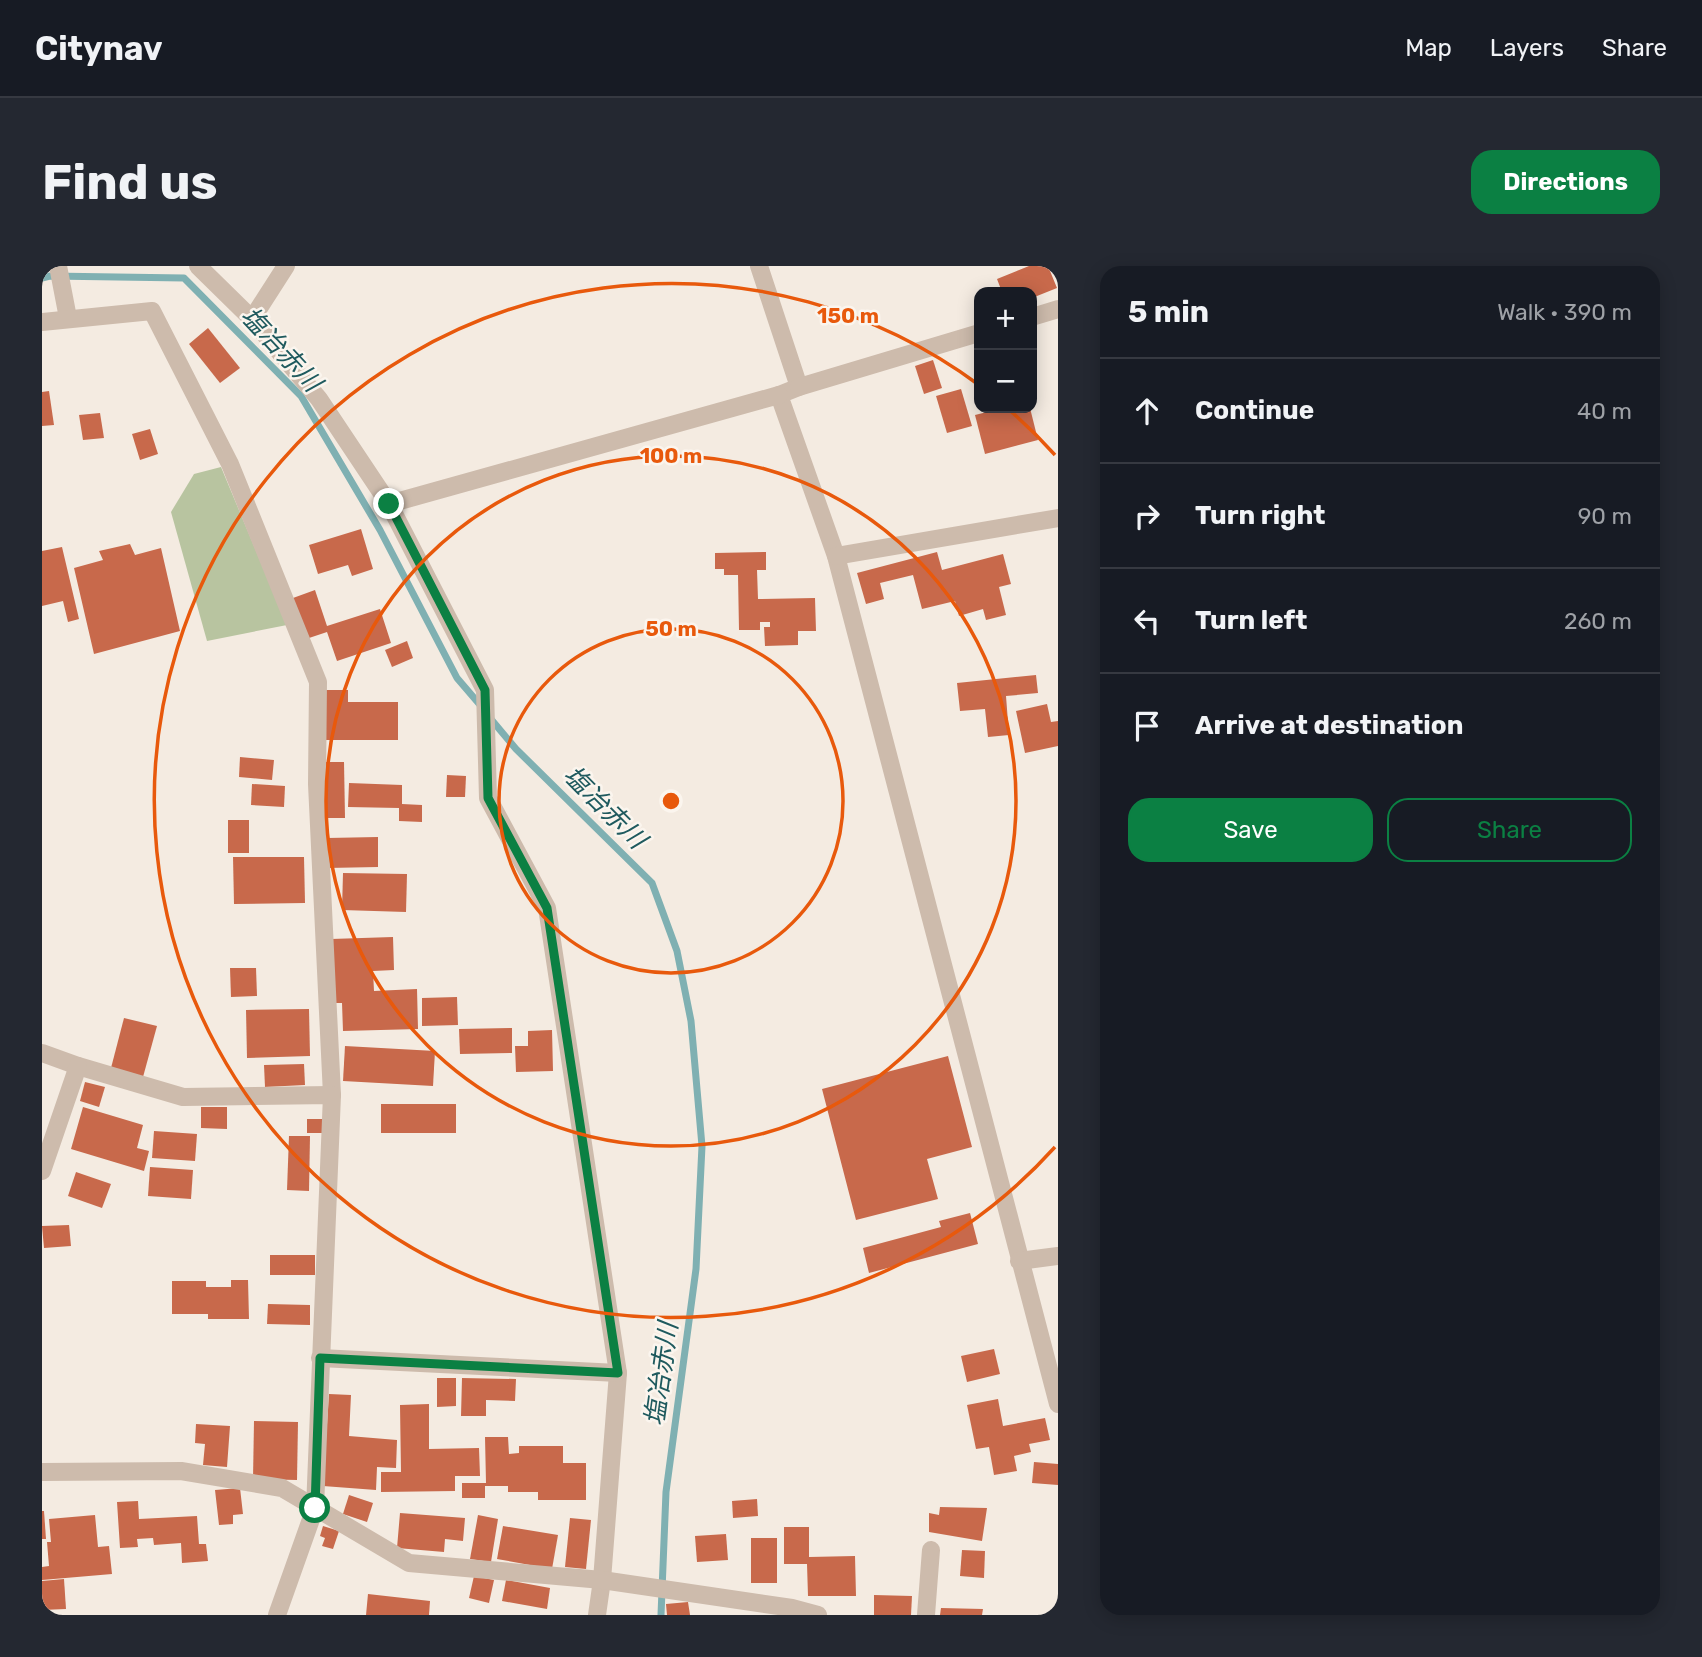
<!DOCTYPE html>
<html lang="en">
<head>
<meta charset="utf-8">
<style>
	body { margin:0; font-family:Rubik,"Noto Sans JP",sans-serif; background:#242831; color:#f1f3f6 }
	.controls { position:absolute; right:21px; top:21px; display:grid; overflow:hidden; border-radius:14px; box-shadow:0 4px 18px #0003 }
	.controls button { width:63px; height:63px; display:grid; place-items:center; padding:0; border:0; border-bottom:2px solid #363941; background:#171b24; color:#f1f3f6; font:35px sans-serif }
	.stop { position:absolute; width:21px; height:21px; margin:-16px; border:5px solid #0b8043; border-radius:50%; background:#fff }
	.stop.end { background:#0b8043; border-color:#fff; box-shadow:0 2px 7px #0008 }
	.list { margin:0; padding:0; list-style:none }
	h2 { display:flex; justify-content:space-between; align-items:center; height:91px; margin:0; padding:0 28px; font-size:30px }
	h2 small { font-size:23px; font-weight:400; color:#9ea1a6 }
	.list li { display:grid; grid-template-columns:46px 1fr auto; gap:21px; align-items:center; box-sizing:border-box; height:105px; padding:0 28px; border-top:2px solid #363941 }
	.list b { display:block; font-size:26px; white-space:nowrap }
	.list em { font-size:23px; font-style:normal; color:#9ea1a6 }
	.actions { display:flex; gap:14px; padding:21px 28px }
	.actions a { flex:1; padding:16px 0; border:2px solid #0b8043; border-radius:21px; text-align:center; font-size:24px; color:#0b8043 }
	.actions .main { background:#0b8043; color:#fff }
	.icon { flex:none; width:38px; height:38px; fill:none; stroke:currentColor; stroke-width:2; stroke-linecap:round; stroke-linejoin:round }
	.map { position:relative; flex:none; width:1016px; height:1349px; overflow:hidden; border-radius:21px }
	header { display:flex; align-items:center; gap:42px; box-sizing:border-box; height:98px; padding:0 35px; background:#171b24; border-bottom:2px solid #363941 }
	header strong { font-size:33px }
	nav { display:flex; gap:38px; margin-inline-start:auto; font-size:24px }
	.intro { display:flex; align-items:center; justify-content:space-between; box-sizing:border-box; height:168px; padding:0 42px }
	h1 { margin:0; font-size:49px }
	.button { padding:18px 32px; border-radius:21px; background:#0b8043; color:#fff; font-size:24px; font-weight:700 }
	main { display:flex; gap:42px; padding:0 42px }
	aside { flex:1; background:#171b24; border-radius:21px; box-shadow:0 4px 18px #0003 }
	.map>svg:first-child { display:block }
	.green { fill:#b8c4a0 }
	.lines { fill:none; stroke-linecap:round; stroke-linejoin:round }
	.stream { stroke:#7fb0b2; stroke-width:7 }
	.building { fill:#c8694b }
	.street { stroke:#cdbbac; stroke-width:18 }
	.route { stroke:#0b8043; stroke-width:9 }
	.ring { fill:none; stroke:#e8590c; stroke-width:3.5 }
	.labels { text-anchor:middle; stroke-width:5; stroke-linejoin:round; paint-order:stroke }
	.water-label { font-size:26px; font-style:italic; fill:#1f5a5e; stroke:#fbf5ee }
	.centre { fill:#e8590c; stroke:#fbf5ee; stroke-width:3.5 }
	.ring-label { font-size:21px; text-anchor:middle; font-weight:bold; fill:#e8590c; stroke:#fbf5ee; stroke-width:5; stroke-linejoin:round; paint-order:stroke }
</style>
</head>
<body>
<header>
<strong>Citynav</strong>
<nav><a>Map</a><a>Layers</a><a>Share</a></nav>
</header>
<div class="intro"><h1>Find us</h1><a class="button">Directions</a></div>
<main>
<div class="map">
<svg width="1016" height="1349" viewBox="0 0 1016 1349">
	<rect width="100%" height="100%" fill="#f4ebe1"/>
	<path class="green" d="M179 201 245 359 165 375 129 246 152 208Z"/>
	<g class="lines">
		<g class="stream">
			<path d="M0 12 8 10 142 12 259 130 338 264 415 412 439 440"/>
			<path d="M448 452 474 483 610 617 635 685 649 755 660 880 654 1003 624 1226 619 1349"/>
		</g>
	</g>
	<g class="building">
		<path d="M987 0H1006L1015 22 990 32V26H960L955 13Z"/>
		<path d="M166 62 198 102 178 117 147 78Z"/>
		<path d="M891 94 900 122 882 128 873 100Z"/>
		<path d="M919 123 930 160 905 167 894 130Z"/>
		<path d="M7 125 12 159 0 160V126Z"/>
		<path d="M961 142H988L996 174 943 188 933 149Z"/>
		<path d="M58 147 62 172 41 174 37 149Z"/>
		<path d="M108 163 116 188 98 194 90 168Z"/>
		<path d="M319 263 331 303 310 310 306 299 276 308 267 279Z"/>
		<path d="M88 278 93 289 119 282 138 365 52 388 32 302 61 294 57 285Z"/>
		<path d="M20 281 37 353 26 356 21 335 0 340V285Z"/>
		<path d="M724 286V304H715L716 333 773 332 774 365H756V379L723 380 722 361H728V356H718V364H697L696 309H682V303H673V287Z"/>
		<path d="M895 286 900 304 961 288 969 318 957 321 964 349 944 354 941 343 917 350 913 335 880 343 871 309 838 317 842 333 824 338 815 307Z"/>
		<path d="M273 324 285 360 338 343 349 377 295 395 285 366 264 373 251 332Z"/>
		<path d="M365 375 371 392 350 401 343 384Z"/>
		<path d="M994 409 996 427 964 430 967 469 946 471 943 443 918 445 915 417Z"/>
		<path d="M282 424H306V436H356V474H283Z"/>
		<path d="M1005 438 1009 456 1016 455V480L983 487 974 445Z"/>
		<path d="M198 491 232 494 230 514 197 511Z"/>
		<path d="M282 496H302L303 552H284Z"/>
		<path d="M405 509 424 510 423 531H404Z"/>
		<path d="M307 517 360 519V538L380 539V556L357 555V542L306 541Z"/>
		<path d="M210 518 243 520 242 541 209 539Z"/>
		<rect x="186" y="554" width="21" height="33"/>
		<path d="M336 571V601L285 602V572Z"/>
		<path d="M191 591H262L263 637 192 638Z"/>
		<path d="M301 607 365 608 364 646 300 644Z"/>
		<path d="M351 671 352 704 331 705 332 725 375 723 376 763 301 765 300 737H291L289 673Z"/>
		<path d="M188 702H214L215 730 189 731Z"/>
		<path d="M415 731 416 759 380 760V732Z"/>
		<path d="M267 743 268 790 205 792 204 744Z"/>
		<path d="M82 752 115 760 101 811 69 802Z"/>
		<path d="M470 762V787L418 788 417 763Z"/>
		<path d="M510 764 511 805 474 806 473 780H486V765Z"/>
		<path d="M303 780 393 785 391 820 301 815Z"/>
		<path d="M906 790 930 881 885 893 896 933 814 954 780 823Z"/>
		<path d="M262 798 263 819 223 821 222 799Z"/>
		<path d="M43 816 63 821 57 841 38 835Z"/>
		<rect x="339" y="838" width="75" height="29"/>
		<path d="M41 841 101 859 95 882 107 885 102 905 29 883Z"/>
		<path d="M159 841H185V863L159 862Z"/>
		<rect x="265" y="853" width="15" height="14"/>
		<path d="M112 865 155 868 153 895 110 892Z"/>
		<path d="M247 870H268L267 925 245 924Z"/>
		<path d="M108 901 151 904 149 933 106 930Z"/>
		<path d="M34 906 69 918 60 942 26 930Z"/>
		<path d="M928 947 936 978 827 1007 821 982 899 961 897 955Z"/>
		<path d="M27 959 29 980 2 982 0 960Z"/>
		<rect x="228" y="989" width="45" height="20"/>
		<path d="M189 1014H206L207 1053H166V1048H130V1015H164V1021H189Z"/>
		<path d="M226 1038 268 1039V1059L225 1058Z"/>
		<path d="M952 1083 958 1108 925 1116 919 1090Z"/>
		<path d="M395 1112H414V1140L395 1141Z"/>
		<path d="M420 1112 474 1113 473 1135 444 1134V1150H419Z"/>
		<path d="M287 1128 309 1129 307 1170 355 1174 354 1202 335 1201 334 1224 281 1220Z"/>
		<path d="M956 1133 961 1160 1003 1152 1008 1174 987 1178 989 1186 972 1190 975 1205 952 1209 947 1181 934 1183 925 1139Z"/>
		<path d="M387 1138V1183L437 1182 438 1210H413V1225L339 1226V1206H359L358 1139Z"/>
		<path d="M212 1155 256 1156 255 1214 211 1213Z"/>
		<path d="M154 1158 188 1160 185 1201 161 1199 163 1178 153 1177Z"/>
		<path d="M443 1171H466L467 1188 477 1187V1180H521V1197H544V1234H496V1226H466V1220H443V1232H420V1217H444Z"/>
		<path d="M992 1196 1016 1198V1219L990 1217Z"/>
		<path d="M198 1222 201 1248 191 1249V1258L177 1259 173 1224Z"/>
		<path d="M307 1229 331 1237 325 1256 301 1248Z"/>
		<path d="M715 1233 716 1250 691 1252 690 1235Z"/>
		<path d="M96 1235 97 1253 155 1250 157 1278H164L166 1295 140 1297 139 1277 112 1279 111 1272 95 1273 96 1281 78 1282 75 1236Z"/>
		<path d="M898 1241 945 1242 940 1275 887 1266V1247L897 1249Z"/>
		<path d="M0 1245H2L4 1273H0Z"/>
		<path d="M358 1247 423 1252 421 1275 403 1273 402 1286 355 1282Z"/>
		<path d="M53 1249 56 1281 67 1280 70 1308 0 1314V1301L7 1300 5 1276H9L7 1253Z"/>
		<path d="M436 1249 456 1253 449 1296 428 1293Z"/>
		<path d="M528 1252 549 1254 544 1303 523 1301Z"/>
		<path d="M281 1260 297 1265 291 1283 280 1280 283 1272 278 1270Z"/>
		<path d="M461 1260 516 1269 510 1303 455 1293Z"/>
		<path d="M742 1261H767V1291L813 1290 814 1330H766L765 1298H742Z"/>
		<path d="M684 1268 686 1294 655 1296 653 1270Z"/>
		<rect x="709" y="1272" width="26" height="45"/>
		<path d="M920 1284 943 1285 942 1312 918 1310Z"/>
		<path d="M432 1310 452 1314 447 1337 427 1332Z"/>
		<path d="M22 1313 24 1343 0 1344V1315Z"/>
		<path d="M464 1314 508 1322 505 1343 460 1335Z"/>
		<path d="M326 1328 388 1335 387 1349H324Z"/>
		<path d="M832 1329 870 1330 869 1349H832Z"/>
		<path d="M646 1336 648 1349H625L624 1338Z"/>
		<path d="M899 1342 941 1343 940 1349H898Z"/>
	</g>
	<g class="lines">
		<g class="street">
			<path d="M16 0 26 52"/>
			<path d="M156 0 210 53 277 133 347 238 443 424 446 532 505 642 576 1107 560 1314 555 1349"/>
			<path d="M717 0 757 121 737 129 794 290 1016 1138"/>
			<path d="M990 51 1016 43"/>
			<path d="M210 53 244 0"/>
			<path d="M0 56 110 45 188 198 276 416 275 518 290 829"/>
			<path d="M757 121 937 67"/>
			<path d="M347 238 737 129"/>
			<path d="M794 290 1016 252"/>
			<path d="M0 787 36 800 141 831 290 829 273 1242 235 1349"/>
			<path d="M0 905 36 800"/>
			<path d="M977 995 1016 990"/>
			<path d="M278 1092 576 1107"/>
			<path d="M0 1206 139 1205 240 1222 367 1297 560 1314 750 1342 776 1349"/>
			<path d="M884 1349 889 1284"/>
		</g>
	</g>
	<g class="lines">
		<path class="route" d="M273 1242 278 1092 576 1107 505 642 446 532 443 424 347 238"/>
	</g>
	<g class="ring">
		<circle cx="629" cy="535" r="172"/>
		<circle cx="629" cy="535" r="345"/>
		<path d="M1013 881A517 517 0 1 1 937 119M965 142A517 517 0 0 1 1013 189"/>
	</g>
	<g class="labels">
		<g class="water-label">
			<text transform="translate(239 83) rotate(47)" y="9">塩冶赤川</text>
			<text transform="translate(563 541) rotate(45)" y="9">塩冶赤川</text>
			<text transform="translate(619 1108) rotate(-82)" y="9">塩冶赤川</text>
		</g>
	</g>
	<circle cx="629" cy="535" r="10" class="centre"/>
	<g class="ring-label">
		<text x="806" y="57">150 m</text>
		<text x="629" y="197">100 m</text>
		<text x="629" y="370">50 m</text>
	</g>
</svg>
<div class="controls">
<button>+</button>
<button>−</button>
</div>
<div class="stop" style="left:273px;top:1242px"></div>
<div class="stop end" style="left:347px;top:238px"></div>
</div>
<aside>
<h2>5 min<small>Walk · 390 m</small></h2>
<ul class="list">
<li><svg class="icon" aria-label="ahead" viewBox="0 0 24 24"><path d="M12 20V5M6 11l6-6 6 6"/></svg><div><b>Continue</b></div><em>40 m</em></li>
<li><svg class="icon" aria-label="right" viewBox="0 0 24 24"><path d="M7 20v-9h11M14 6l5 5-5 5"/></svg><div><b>Turn right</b></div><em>90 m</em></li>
<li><svg class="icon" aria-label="left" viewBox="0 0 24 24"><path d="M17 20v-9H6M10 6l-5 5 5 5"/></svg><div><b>Turn left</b></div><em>260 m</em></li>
<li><svg class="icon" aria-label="arrive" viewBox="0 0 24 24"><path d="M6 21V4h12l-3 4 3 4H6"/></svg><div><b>Arrive at destination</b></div></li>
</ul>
<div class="actions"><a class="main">Save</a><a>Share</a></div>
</aside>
</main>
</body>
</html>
